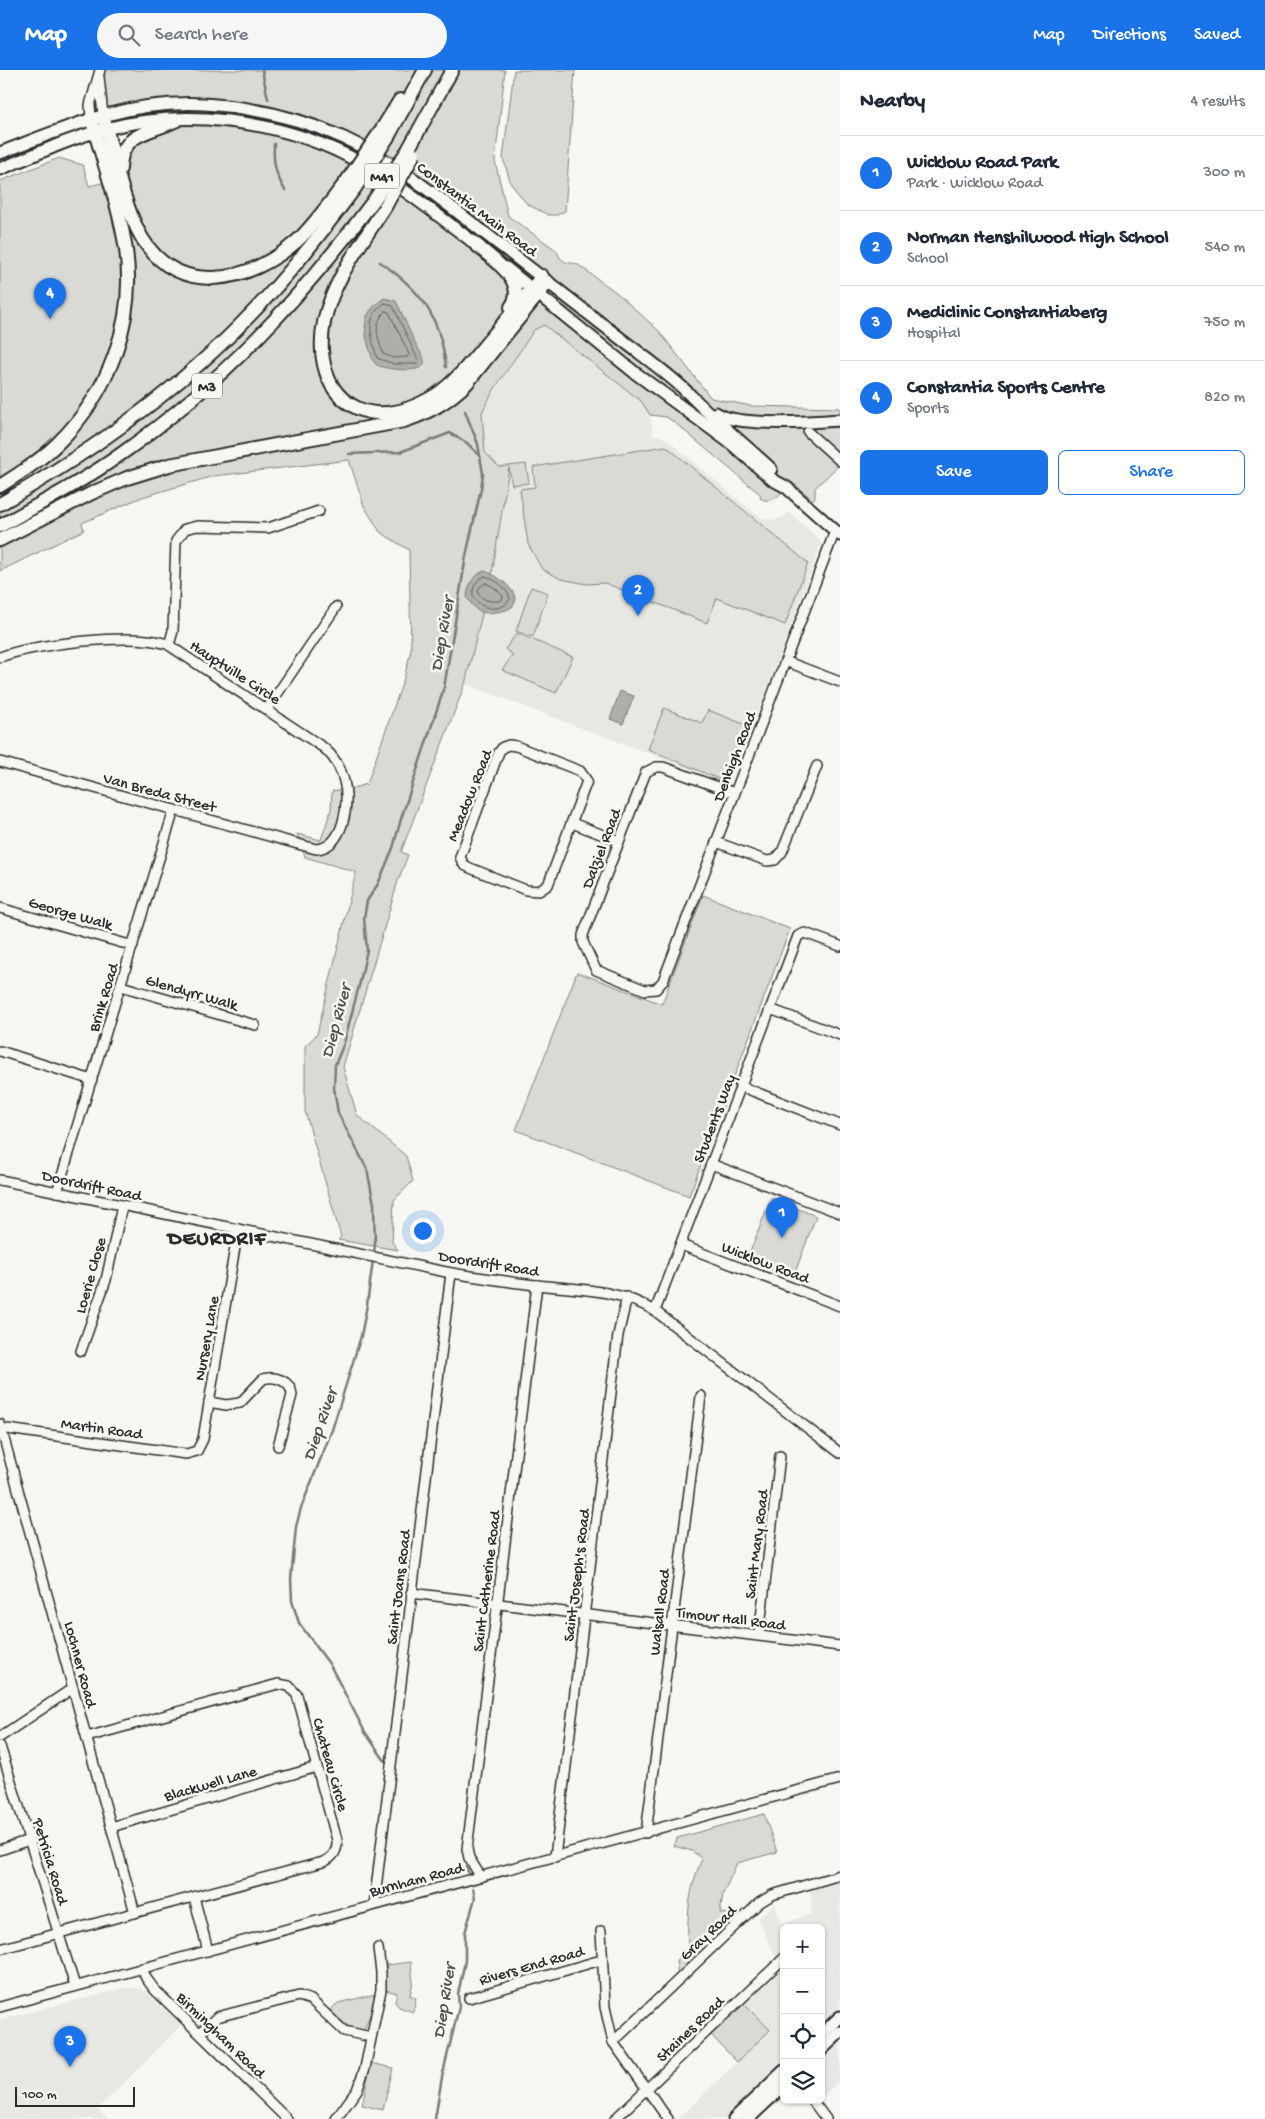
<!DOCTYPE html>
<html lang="en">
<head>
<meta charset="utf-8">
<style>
	body { margin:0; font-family:"Gochi Hand",sans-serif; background:#f6f6f7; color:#1f2937 }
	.controls { position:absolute; right:15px; bottom:15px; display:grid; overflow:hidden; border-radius:8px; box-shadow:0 1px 4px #0004 }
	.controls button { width:45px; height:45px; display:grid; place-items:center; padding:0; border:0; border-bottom:1px solid #e0e1e3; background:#fff; color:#1f2937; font:25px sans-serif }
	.scale { position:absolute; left:15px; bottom:12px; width:120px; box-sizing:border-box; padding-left:5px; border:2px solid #2b2b2b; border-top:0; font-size:14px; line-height:18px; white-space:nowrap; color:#2b2b2b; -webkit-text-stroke:4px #f6f6f2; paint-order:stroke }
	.you { position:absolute; left:422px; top:1160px; width:18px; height:18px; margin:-12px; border:4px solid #fff; border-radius:50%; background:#1a73e8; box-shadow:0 0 0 8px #1a73e833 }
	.badge { display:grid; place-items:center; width:32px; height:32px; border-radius:50%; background:#1a73e8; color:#fff; font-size:16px; font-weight:700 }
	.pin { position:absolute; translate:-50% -41px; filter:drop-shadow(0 1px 2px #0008) }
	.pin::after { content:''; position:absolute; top:26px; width:18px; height:15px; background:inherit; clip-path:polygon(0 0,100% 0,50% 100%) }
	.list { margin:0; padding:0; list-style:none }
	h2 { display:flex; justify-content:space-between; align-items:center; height:65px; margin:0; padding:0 20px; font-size:21px }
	h2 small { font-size:16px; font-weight:400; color:#747a83 }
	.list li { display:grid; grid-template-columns:32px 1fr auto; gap:15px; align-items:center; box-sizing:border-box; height:75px; padding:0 20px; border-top:1px solid #e0e1e3 }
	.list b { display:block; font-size:19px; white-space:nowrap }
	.list p { margin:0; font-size:16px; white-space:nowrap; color:#747a83 }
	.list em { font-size:16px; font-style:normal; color:#747a83 }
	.actions { display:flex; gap:10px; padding:15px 20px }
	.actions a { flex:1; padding:11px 0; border:1px solid #1a73e8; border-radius:8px; text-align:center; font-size:18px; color:#1a73e8 }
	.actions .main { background:#1a73e8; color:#fff }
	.icon { flex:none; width:28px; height:28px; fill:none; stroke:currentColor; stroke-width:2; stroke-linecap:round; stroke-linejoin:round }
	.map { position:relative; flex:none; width:840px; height:2049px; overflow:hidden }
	header { display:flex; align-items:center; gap:30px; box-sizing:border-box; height:70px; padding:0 25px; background:#1a73e8; color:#fff }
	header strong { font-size:24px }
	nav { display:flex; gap:28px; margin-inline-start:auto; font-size:18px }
	.search { width:350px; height:45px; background:#f6f6f7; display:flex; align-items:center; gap:12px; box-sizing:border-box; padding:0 18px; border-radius:28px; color:#747a83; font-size:19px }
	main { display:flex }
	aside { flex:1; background:#fff }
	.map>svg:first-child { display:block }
	.built { fill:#e7e7e3 }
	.green { fill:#d9d9d5; stroke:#828280 }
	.water { fill:#aeaeab; stroke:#7a7a78 }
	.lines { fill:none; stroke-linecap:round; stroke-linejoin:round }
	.shore { stroke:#5f5f5e; stroke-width:1 }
	.stream { stroke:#7a7a78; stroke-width:2.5 }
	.minor-casing { stroke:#2b2b2b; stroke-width:12 }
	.major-casing { stroke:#2b2b2b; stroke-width:15 }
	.highway-casing { stroke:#2b2b2b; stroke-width:16 }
	.minor { stroke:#f6f6f2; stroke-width:9 }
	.major { stroke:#f6f6f2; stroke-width:11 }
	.highway { stroke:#f6f6f2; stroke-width:12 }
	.highway-bridge-casing { stroke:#2b2b2b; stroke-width:16; stroke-linecap:butt }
	.highway-bridge { stroke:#f6f6f2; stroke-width:12 }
	.labels { text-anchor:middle; stroke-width:5; stroke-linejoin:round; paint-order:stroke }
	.shield { fill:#f6f6f2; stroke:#686867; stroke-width:1 }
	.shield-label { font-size:15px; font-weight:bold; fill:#2b2b2b }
	.street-label { font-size:16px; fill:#2b2b2b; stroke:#f6f6f2 }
	.water-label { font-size:18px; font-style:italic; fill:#525251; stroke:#f6f6f2 }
	.district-label { font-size:21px; font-weight:bold; letter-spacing:1px; fill:#2b2b2b; stroke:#f6f6f2 }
</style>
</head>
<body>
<header>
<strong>Map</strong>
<div class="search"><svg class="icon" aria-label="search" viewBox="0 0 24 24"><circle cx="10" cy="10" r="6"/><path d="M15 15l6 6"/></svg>Search here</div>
<nav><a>Map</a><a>Directions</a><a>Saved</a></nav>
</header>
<main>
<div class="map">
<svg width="840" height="2049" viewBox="0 0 840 2049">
	<rect width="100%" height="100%" fill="#f6f6f2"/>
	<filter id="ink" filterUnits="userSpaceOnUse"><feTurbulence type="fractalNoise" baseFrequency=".02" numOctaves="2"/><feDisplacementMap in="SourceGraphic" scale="10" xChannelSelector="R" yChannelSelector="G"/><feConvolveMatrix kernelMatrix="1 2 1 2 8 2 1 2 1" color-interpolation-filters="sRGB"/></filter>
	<g filter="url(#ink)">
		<g class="built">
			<path d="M544 255 641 331 650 345 653 366 659 365 665 368 755 444 765 449 775 450 784 447 789 442 820 470 821 473 779 589 729 714 465 614 492 503 509 396 499 397 485 382 482 342 534 260Z"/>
			<path d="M840 1805V2010L821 2028V1858H784V2001L734 2049H678L770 1960 740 1930 778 1893 758 1848 775 1834 781 1854 812 1844 810 1814Z"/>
			<path d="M125 1918H139L145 1921 181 1955 98 2039 108 2049H0V1950Z"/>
		</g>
		<g class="green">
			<path d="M100 0H505L495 91 508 146 556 180 560 188 565 192 577 194 617 223 658 260 711 328 751 336 840 338V394L815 418V427L813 430 792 412C783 421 773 436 760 428L761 425 674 352 666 347 650 345 641 331 544 255 534 260 494 320 482 342 485 382 499 397 526 394 529 413 512 415 509 398 492 503 465 614 401 782 408 785 398 811 343 997 357 1045 406 1086 413 1111 394 1130 392 1172 398 1180 338 1170 341 1167 305 1041V976L317 964 356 802 305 787 297 764 321 770 331 740 332 721 354 718 367 714 404 608 411 580 409 480 380 462 364 436 349 390 214 406 142 427 82 453 84 460 0 501V111L59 88 83 95 89 116 120 109 125 78 177 49 173 35 103 45Z"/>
			<path d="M514 0H575L565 141 557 145H548L527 134 511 114 503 88Z"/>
			<path d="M666 376 808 493 785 555 717 528 707 553 605 513 586 514 561 509 542 499 528 474 520 419 535 417 533 397Z"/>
			<path d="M531 517 548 523 533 567 516 561Z"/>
			<path d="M517 563 573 587 556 623 502 600 513 585 505 579Z"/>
			<path d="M664 638 702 653 708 640 746 655 723 711 648 679Z"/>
			<path d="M703 825 790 859 689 1126 516 1060 577 902 662 934Z"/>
			<path d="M771 1128 816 1146 793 1208 747 1190Z"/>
			<path d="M764 1744 777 1782 737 1793 723 1824 720 1843 741 1845 678 1906 676 1890 688 1880C687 1847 688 1820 702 1789L692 1781 674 1776 677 1768Z"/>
			<path d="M411 1892 413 1912 410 1925 416 1928 413 1942 399 1937 395 1932 397 1923 386 1920V1895Z"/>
			<path d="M376 1924 374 1935 364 1960C348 1960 340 1950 330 1940L338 1933Z"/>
			<path d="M743 1933 770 1960 737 1992 711 1965Z"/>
			<path d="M371 1993 393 1998 383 2040 362 2035Z"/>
		</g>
		<g class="water">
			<path d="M384 228 396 231C404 247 410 264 419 280 422 284 425 290 424 294 420 304 384 299 377 295 372 292 372 286 370 281 363 258 361 243 384 228Z"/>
			<path d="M484 501C505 507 536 538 496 542 489 543 484 544 477 540 473 537 470 531 467 528 468 514 472 507 484 501Z"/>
			<path d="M620 621 634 626 623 654 610 649Z"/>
		</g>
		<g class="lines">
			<g class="shore">
				<path d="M385 233 393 236 419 292 417 294H394L377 288C372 268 363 247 385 233Z"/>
				<path d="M385 241 389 242 409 284 407 287 394 288 383 284C378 267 372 256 385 241Z"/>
				<path d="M485 506C495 509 508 518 510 529L505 535C492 542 481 537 473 527 472 517 476 510 485 506Z"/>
				<path d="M486 513 495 518 503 526 502 530C484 536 468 520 486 513Z"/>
			</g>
			<g class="stream">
				<path d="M262 0 268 29"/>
				<path d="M274 74C273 92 275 104 285 120"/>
				<path d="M380 192C421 220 440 246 446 297"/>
				<path d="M349 384 400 382 450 363 467 373 480 386"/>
				<path d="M385 1691 365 1662 330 1595 299 1553 292 1531 291 1509 296 1457 301 1438 332 1360 361 1266 367 1235 375 1175 374 1134 367 1099 338 1043 334 1018 335 995 344 973 360 912 367 880 364 848 367 831 378 814 393 778 401 749 444 618 466 486 481 419 483 404 478 374 465 341"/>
				<path d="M466 1797 469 1804"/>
				<path d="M435 2049 442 2007 459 1937 458 1924 465 1891V1863L475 1828 473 1818"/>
			</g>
			<g class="minor-casing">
				<g id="minor">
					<path d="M99 7 103 45"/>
					<path d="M91 48 90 35 100 0"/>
					<path d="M808 362 840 391"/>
					<path d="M169 575 173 561 176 471 185 459 197 456 268 458 319 441"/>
					<path d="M0 587C34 574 133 562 167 574L324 678C334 687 341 698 344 711 350 732 344 778 316 779L0 692"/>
					<path d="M785 591 840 612"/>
					<path d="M267 639 336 537"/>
					<path d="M509 675 516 676 580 701 587 711 548 815 539 821 526 820 470 798 464 795 460 787 499 682 503 677Z"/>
					<path d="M734 723 663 697H656L646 702 583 865V872L596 900 645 920 656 919 663 911 835 461"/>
					<path d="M572 753 619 771"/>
					<path d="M716 772 767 791 775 790 782 782 817 696"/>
					<path d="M0 838 133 876"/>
					<path d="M121 916 255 955"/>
					<path d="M770 939 840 965"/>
					<path d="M0 981 92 1010"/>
					<path d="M740 1016 840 1055"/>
					<path d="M711 1094 840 1143"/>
					<path d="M0 1110 451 1203C479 1207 508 1212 536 1215 577 1219 619 1219 655 1241L840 1383"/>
					<path d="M57 1122 174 740"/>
					<path d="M681 1175 840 1236"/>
					<path d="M655 1241 798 866 805 863 840 876"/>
					<path d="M81 1281 106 1210 122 1136"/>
					<path d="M209 1332 226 1335 240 1333 263 1309C275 1305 291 1311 292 1325L278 1376"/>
					<path d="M0 1354 135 1843"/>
					<path d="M0 1358 186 1384 197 1381 203 1369 238 1159"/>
					<path d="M411 1523 840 1576"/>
					<path d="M759 1565 780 1386"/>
					<path d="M0 1667 73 1618"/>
					<path d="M0 1676 75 1916"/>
					<path d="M111 1757 317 1697"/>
					<path d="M646 1763 701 1326"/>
					<path d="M0 1780 29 1770"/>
					<path d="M555 1787 618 1265 627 1227"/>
					<path d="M481 1807 469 1788 467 1779 537 1215"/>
					<path d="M194 1827 208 1881"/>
					<path d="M374 1835 451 1203"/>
					<path d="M601 1861 605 1937 613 1972 668 2049"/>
					<path d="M0 1879 323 1792C333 1788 338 1780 337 1770L297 1625 289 1616 278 1614 87 1667"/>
					<path d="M142 1898 146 1908 154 1919 287 2049"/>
					<path d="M469 1928 601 1890"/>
					<path d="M0 1937 840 1709"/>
					<path d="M200 1963 217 1947 299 1926 311 1930 344 1961 371 1967"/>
					<path d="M613 1972 759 1833 772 1825 840 1805"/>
					<path d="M812 2030 826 2049"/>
					<path d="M336 2049 357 2020 365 1998 381 1920V1902L378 1878"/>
					<path d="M615 2049 784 1888"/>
				</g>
			</g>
			<g class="major-casing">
				<g id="major">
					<path d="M0 83C69 56 128 30 204 34 253 37 300 48 344 68 402 95 453 139 504 178 544 209 584 240 625 272 647 289 672 306 691 326 716 351 745 375 771 399"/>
					<path d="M0 99C35 85 70 68 106 59 183 38 275 50 346 85 394 109 437 145 480 177"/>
					<path d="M506 198 634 302 732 374 773 410 786 417 840 465"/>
					<path d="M716 343C737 357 813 352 840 350"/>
					<path d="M821 1965 840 1947"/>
					<path d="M821 1980 840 1962"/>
					<path d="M734 2049 784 2001"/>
					<path d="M748 2049 784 2015"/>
				</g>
			</g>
			<g class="highway-casing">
				<g id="highway">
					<path d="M103 45C113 81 123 136 142 168 179 229 251 212 297 171 315 154 330 132 346 112"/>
					<path d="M380 62 400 30"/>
					<path d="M388 67 425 0"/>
					<path d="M408 80 452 0"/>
					<path d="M120 99C120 61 152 63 177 50"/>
					<path d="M385 137C355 184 307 242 326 302 331 318 342 331 357 338 383 350 413 339 436 325 458 310 474 288 491 268 508 248 525 227 542 206"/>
					<path d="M473 172C490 188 530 211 511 237"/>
					<path d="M0 416C20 403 41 390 58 373 109 323 136 251 126 180 119 135 103 91 91 48"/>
					<path d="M0 434C91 382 179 320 251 244 289 205 322 162 355 118"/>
					<path d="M0 456C41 433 82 412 121 384 222 313 300 229 374 130"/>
					<path d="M0 470 92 423 127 408 169 395 404 351C429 343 449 331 467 313L548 212"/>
				</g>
			</g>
			<use href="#minor" class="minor"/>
			<use href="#major" class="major"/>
			<use href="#highway" class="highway"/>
			<g class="highway-bridge-casing">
				<g id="highway-bridge">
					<path d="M346 112 380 62"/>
					<path d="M355 118 388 67"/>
					<path d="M374 130 408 80"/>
					<path d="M385 137 414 84"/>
				</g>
			</g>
			<use href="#highway-bridge" class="highway-bridge"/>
		</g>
	</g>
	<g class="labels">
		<g class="shield">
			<rect x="364.5" y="93.5" width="35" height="25" rx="4"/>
			<rect x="192" y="303.5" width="30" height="25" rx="4"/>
		</g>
		<g class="shield-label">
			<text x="382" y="111">M41</text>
			<text x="207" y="321">M3</text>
		</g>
		<g class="street-label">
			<text transform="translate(478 138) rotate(37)" y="6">Constantia Main Road</text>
			<text transform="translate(236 601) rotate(33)" y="6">Hauptville Circle</text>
			<text transform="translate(733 686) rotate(-69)" y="6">Denbigh Road</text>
			<text transform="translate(160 721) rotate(15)" y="6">Van Breda Street</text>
			<text transform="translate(468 725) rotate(-68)" y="6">Meadow Road</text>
			<text transform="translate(600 778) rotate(-69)" y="6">Dalziel Road</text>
			<text transform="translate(71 842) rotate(16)" y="6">George Walk</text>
			<text transform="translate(192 921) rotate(16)" y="6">Glendyrr Walk</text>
			<text transform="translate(102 927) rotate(-73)" y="6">Brink Road</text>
			<text transform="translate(713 1048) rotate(-69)" y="6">Students Way</text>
			<text transform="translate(92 1114) rotate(12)" y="6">Doordrift Road</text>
			<text transform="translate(766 1191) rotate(21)" y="6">Wicklow Road</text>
			<text transform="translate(489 1192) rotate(9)" y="6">Doordrift Road</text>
			<text transform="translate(89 1205) rotate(-74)" y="6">Loerie Close</text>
			<text transform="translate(205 1268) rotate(-80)" y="6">Nursery Lane</text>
			<text transform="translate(102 1357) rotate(8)" y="6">Martin Road</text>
			<text transform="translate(755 1474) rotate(-83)" y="6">Saint Mary Road</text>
			<text transform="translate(575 1505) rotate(-83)" y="6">Saint Joseph's Road</text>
			<text transform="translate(485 1511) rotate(-83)" y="6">Saint Catherine Road</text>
			<text transform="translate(397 1517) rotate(-83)" y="6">Saint Joans Road</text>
			<text transform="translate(658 1542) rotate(-83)" y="6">Walsall Road</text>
			<text transform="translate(731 1547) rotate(7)" y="6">Timour Hall Road</text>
			<text transform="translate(82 1594) rotate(75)" y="6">Lochner Road</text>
			<text transform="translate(332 1694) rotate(74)" y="6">Chateau Circle</text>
			<text transform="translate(210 1712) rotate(-16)" y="6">Blackwell Lane</text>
			<text transform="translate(52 1791) rotate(73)" y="6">Petricia Road</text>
			<text transform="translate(416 1808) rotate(-15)" y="6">Burnham Road</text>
			<text transform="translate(707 1862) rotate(-44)" y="6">Gray Road</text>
			<text transform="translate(531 1894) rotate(-16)" y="6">Rivers End Road</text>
			<text transform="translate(689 1958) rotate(-44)" y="6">Staines Road</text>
			<text transform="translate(222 1964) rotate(44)" y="6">Birmingham Road</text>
		</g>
		<g class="water-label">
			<text transform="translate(441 564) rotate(-80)" y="6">Diep River</text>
			<text transform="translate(335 951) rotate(-75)" y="6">Diep River</text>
			<text transform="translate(319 1354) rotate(-71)" y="6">Diep River</text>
			<text transform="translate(443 1931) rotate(-81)" y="6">Diep River</text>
		</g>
		<g class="district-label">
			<text x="217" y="1174">DEURDRIF</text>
		</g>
	</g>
</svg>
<div class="controls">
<button>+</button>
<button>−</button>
<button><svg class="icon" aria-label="locate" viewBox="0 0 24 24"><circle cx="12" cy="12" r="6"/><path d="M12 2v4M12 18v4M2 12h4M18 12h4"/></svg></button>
<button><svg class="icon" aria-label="layers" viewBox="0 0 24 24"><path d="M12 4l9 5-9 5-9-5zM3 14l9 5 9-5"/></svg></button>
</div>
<div class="scale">100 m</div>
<div class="you"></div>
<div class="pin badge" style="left:782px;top:1168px">1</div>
<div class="pin badge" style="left:638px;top:546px">2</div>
<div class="pin badge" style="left:70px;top:1997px">3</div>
<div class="pin badge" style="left:50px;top:249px">4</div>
</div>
<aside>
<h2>Nearby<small>4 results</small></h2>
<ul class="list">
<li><span class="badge">1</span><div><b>Wicklow Road Park</b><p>Park · Wicklow Road</p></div><em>300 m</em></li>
<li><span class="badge">2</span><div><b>Norman Henshilwood High School</b><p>School</p></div><em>540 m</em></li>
<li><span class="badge">3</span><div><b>Mediclinic Constantiaberg</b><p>Hospital</p></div><em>750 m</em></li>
<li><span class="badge">4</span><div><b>Constantia Sports Centre</b><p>Sports</p></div><em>820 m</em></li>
</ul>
<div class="actions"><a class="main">Save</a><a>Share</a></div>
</aside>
</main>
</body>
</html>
